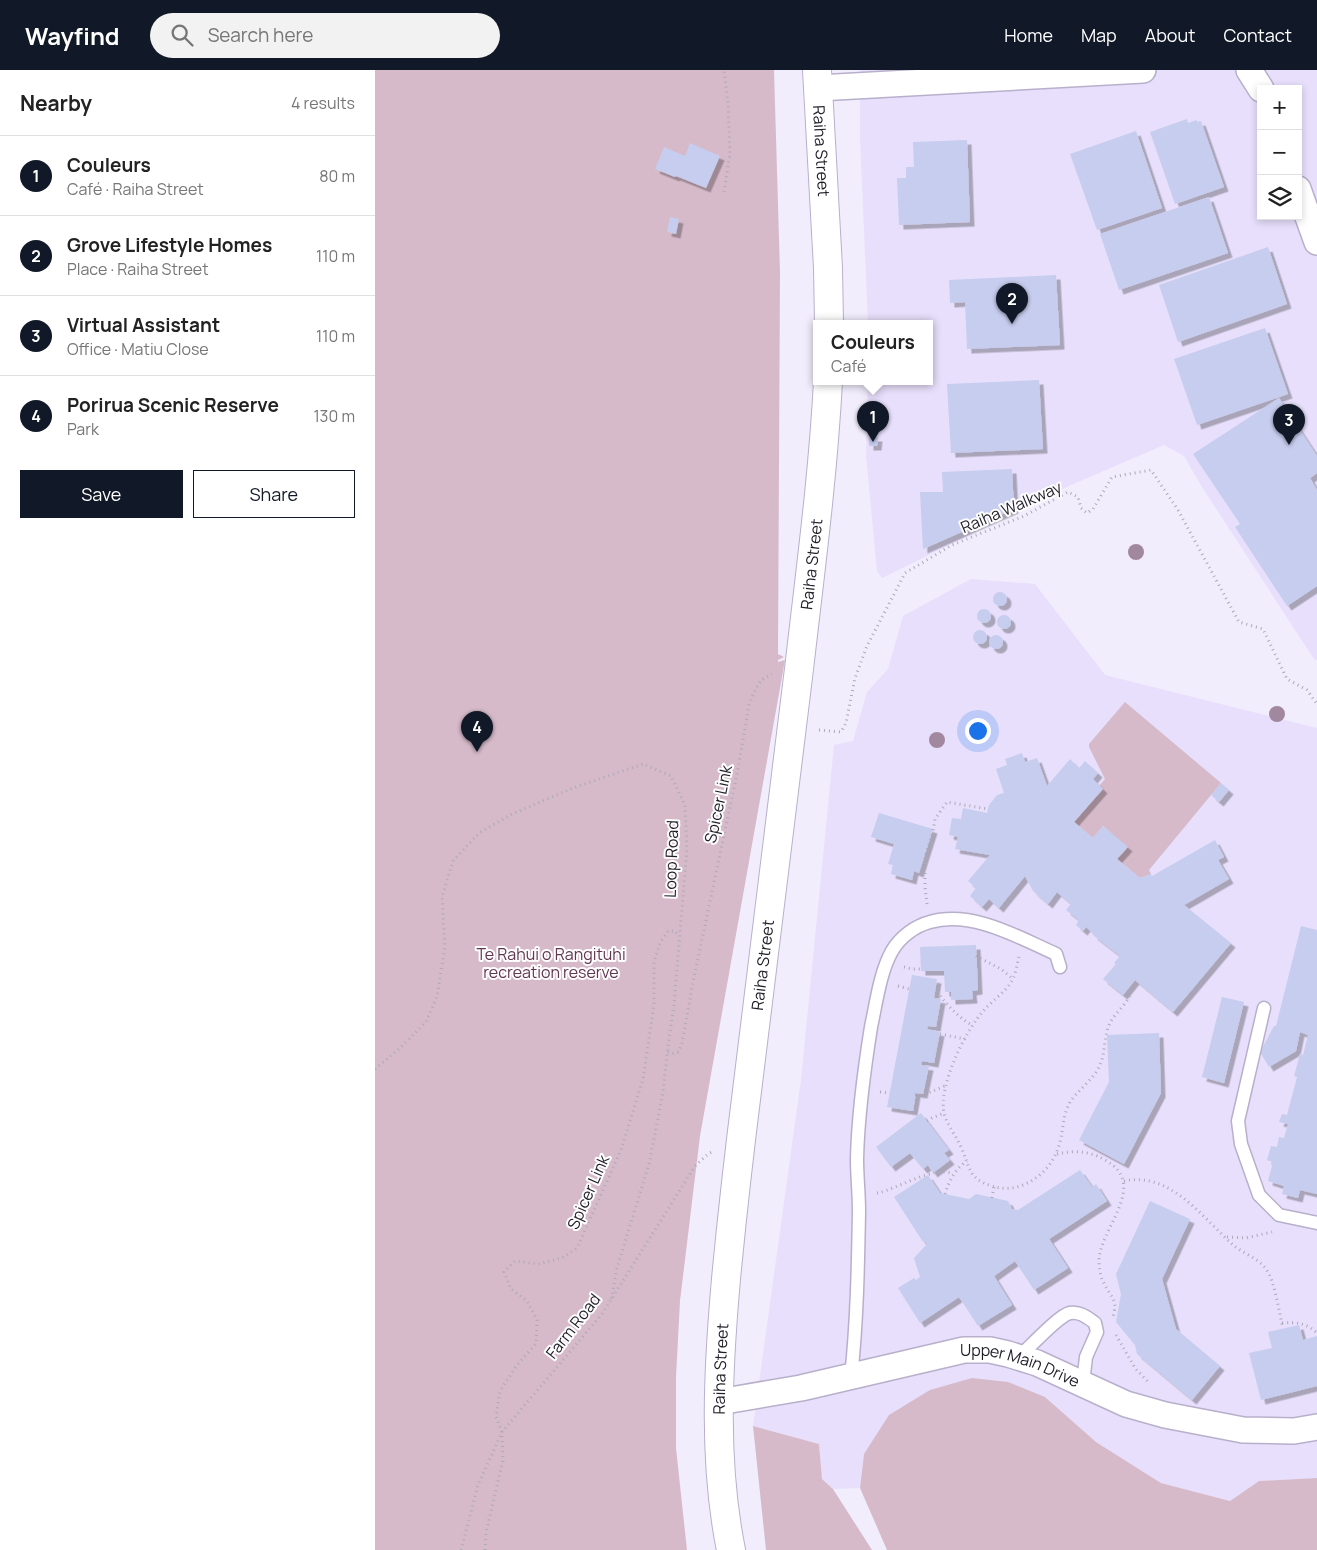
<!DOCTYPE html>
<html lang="en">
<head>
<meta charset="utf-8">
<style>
	body { margin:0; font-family:Manrope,sans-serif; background:#f2f2f2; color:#222 }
	.controls { position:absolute; right:15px; top:15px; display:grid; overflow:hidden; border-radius:0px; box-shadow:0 2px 8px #0003 }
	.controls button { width:45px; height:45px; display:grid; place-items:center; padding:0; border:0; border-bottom:1px solid #e0e0e0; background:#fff; color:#222; font:25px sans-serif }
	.you { position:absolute; left:602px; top:660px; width:18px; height:18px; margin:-12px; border:4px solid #fff; border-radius:50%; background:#1a73e8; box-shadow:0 0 0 8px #1a73e833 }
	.badge { display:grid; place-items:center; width:32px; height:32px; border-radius:50%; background:#111827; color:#fff; font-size:16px; font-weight:700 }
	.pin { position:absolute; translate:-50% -41px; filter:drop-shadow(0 1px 2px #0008) }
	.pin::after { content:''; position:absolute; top:26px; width:18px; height:15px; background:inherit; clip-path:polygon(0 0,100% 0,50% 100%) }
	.popup { position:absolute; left:438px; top:250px; width:120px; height:65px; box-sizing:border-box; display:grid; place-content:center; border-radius:0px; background:#fff; filter:drop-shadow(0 1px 4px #0005); font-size:16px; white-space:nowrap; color:#767676 }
	.popup b { font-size:19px; color:#222 }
	.popup::after { content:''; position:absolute; left:50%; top:100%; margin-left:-10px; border:10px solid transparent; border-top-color:#fff }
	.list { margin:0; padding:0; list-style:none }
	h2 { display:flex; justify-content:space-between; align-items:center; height:65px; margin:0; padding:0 20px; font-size:21px }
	h2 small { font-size:16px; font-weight:400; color:#767676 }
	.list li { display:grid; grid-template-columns:32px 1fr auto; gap:15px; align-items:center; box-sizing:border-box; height:80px; padding:0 20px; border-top:1px solid #e0e0e0 }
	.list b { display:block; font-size:19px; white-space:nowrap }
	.list p { margin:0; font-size:16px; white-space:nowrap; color:#767676 }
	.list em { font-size:16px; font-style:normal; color:#767676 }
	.actions { display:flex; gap:10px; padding:15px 20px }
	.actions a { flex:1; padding:11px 0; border:1px solid #111827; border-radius:0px; text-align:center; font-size:18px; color:#111827 }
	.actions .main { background:#111827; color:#fff }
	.icon { flex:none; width:28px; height:28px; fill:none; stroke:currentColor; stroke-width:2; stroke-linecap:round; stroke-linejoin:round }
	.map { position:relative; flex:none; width:942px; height:1480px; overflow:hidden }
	header { display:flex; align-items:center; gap:30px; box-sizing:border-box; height:70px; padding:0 25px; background:#111827; color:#fff }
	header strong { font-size:24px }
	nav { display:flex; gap:28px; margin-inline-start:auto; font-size:18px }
	.search { width:350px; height:45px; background:#f2f2f2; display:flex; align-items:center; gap:12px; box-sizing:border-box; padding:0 18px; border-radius:28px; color:#767676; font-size:19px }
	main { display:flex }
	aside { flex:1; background:#fff }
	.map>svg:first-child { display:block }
	.built { fill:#e7dffb; fill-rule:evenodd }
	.green { fill:#d6baca }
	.building { fill:#c7cdee; filter:url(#shadow) }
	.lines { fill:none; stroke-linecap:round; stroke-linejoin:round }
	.service-casing { stroke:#b8b0cb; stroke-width:15 }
	.minor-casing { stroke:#b8b0cb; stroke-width:28 }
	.secondary-casing { stroke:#b8b0cb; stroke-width:30 }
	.path { stroke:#ada9b7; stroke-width:3; stroke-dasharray:1 4; stroke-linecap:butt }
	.service { stroke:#fff; stroke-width:12 }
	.minor { stroke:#fff; stroke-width:25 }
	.secondary { stroke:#fff; stroke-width:28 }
	.tree { fill:#a2889e }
	.labels { text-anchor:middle; stroke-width:4; stroke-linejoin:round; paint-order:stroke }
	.street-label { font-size:16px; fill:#201d27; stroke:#fdfdfd }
	.park-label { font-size:16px; fill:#623551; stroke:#fdfdfd }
</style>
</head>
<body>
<header>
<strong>Wayfind</strong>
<div class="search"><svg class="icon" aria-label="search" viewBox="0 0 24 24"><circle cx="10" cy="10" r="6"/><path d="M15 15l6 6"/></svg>Search here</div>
<nav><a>Home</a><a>Map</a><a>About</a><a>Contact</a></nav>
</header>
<main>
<aside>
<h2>Nearby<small>4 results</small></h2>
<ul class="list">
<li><span class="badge">1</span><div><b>Couleurs</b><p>Café · Raiha Street</p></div><em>80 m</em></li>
<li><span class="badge">2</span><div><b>Grove Lifestyle Homes</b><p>Place · Raiha Street</p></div><em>110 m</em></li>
<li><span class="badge">3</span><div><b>Virtual Assistant</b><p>Office · Matiu Close</p></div><em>110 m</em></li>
<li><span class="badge">4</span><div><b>Porirua Scenic Reserve</b><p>Park</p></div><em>130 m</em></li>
</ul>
<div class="actions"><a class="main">Save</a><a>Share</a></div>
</aside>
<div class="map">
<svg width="942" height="1480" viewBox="0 0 942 1480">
	<defs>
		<filter id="shadow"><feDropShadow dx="4.5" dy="4.5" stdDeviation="0" flood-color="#0004"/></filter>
	</defs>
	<rect width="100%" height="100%" fill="#f1edfd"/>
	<g class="built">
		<path d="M485 0H942V590L939 589 827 417 809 386 789 375 696 415 507 508 502 501 491 385 493 311H554V253H493L485 66ZM886 19H923V146H886Z"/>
		<path d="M596 509 660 514 730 605 942 658V1408L884 1411 855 1431 786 1413 721 1372 670 1327 489 1384 485 1418 458 1419 447 1409 444 1374 378 1356 426 1010 459 675 478 671 492 622 513 599 528 546Z"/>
	</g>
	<g class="green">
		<path d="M0 0H399L405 202 403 584 409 587 403 590V592L410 590 325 1066 305 1231 301 1307V1378L312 1480H0Z"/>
		<path d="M750 632 846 713 774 800 776 804 765 808 742 789 752 777 728 756 718 768 699 752 727 719 724 716 730 709 714 677V674Z"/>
		<path d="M597 1308 633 1312 670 1327 721 1372 786 1413 855 1431 884 1411 942 1408V1480H512L485 1418 489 1384 514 1345 555 1320Z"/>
		<path d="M378 1356 444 1374 447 1409 458 1419 497 1480H391Z"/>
	</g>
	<g class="building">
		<path d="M812 49 813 53 822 50V52L826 51 849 117 800 134 775 62Z"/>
		<path d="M761 61 787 138 722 160 695 84Z"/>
		<path d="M592 70 595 152 524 155 522 108H531V97H539L538 72Z"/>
		<path d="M315 73 345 86 331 118 301 106 300 107 280 99 289 77 310 86Z"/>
		<path d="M834 127 853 183 744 220 725 164Z"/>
		<path d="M295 147 304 149 301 164 292 162Z"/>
		<path d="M893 177 912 234 803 272 784 215Z"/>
		<path d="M681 205 685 275 592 279 590 232 575 233 574 210Z"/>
		<path d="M890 258 913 324 822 355 799 289Z"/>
		<path d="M664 310 668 379 576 383 572 314Z"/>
		<path d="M904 328 942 386V403L935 408 942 420V516L912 536 860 457 865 454 818 384Z"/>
		<path d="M494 367H503L502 376H494Z"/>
		<path d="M637 399 639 439 548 479 545 422H568L567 402Z"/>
		<circle cx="625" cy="529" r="7"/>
		<circle cx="609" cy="546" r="7"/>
		<circle cx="629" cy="552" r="7"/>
		<circle cx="605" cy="567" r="7"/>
		<circle cx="621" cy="572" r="7"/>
		<path d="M647 683 650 692 662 688 672 716 695 689 704 698 710 691 723 703 718 709 728 719 699 752 718 768 728 756 753 777 742 789 765 808 776 804 777 806 840 770 849 787 843 790 854 809 809 835 856 873 798 942 760 910 748 925 728 909 741 894 739 893 745 886 718 865 719 864 711 857 708 861 701 855 704 850 691 840 696 834 682 822 673 834 658 821 650 806 624 838 614 829 607 837 595 826 601 818 593 811 615 785 580 779 583 767 574 765 577 748 586 749 588 738 612 743 614 735 622 725 629 723 621 699 632 695 630 689Z"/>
		<path d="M846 713 854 720 844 732 836 725Z"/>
		<path d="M504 743 558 759 544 803 539 801 537 810 516 804 518 795 513 794 519 774 496 767Z"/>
		<path d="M926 856 942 860V1124L925 1120 923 1128 907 1124 909 1116 893 1111 898 1092 892 1090 896 1076 902 1077 904 1067 909 1068 913 1054 904 1052 907 1044 912 1045 922 1007 919 1006 925 984 928 985 933 965 925 962 921 981 894 997 885 982 899 956H901Z"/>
		<path d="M601 875 603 920 597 921 598 929 576 930V922H570L569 901H546L545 877Z"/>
		<path d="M537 905 562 909 559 928 566 929 561 957 553 956 552 959 565 962 559 993 547 991 546 995 554 996 548 1024 541 1023 538 1041 512 1037Z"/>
		<path d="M847 927 869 932 849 1013 827 1007Z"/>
		<path d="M784 963 786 1023 749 1094 704 1070 734 1012 732 965Z"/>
		<path d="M546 1043 574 1080 569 1083 575 1090 558 1103 553 1095 548 1099 535 1083 516 1097 501 1077Z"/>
		<path d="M705 1100 717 1117 721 1114 732 1131 674 1169 693 1198 659 1220 640 1191 619 1206 637 1235 603 1256 584 1227 545 1253 523 1218 539 1208 541 1210 545 1207 539 1188 552 1174 550 1171 548 1172 519 1127 553 1105 565 1123 594 1129 601 1124 633 1131 637 1139 643 1140Z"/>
		<path d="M775 1131 815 1149 787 1209 801 1259 845 1296 817 1330 762 1284 760 1275 741 1252 746 1224 741 1204Z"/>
		<path d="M924 1255 928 1270 942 1266V1316L886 1330 874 1283 897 1278 893 1262Z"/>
	</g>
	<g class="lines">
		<g class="service-casing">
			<g id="service">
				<path d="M889 938 863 1051 866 1074 884 1125 904 1145 942 1153"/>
				<path d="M644 1287C654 1278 684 1245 695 1243 705 1241 713 1248 720 1253L722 1262 711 1287 708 1313"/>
				<path d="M476 1307C482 1252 483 1197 484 1141 484 1124 482 1106 482 1089 483 1044 489 1001 496 957 501 934 505 902 517 881 525 867 540 856 555 852 597 840 643 867 681 884L685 897"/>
			</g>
		</g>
		<g class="minor-casing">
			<g id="minor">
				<path d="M874 0 886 19"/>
				<path d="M443 18 768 0"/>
				<path d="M923 119 942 172"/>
				<path id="s1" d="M344 1332 426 1318 589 1280H615L633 1284 662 1293 751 1334 790 1345 868 1360 919 1361 942 1357"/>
			</g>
		</g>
		<g class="secondary-casing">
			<g id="secondary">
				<path id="s2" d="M442 0 453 198 454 253"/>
				<path id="s3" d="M356 1480C338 1391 343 1299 351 1209 357 1146 364 1084 372 1021 389 880 407 740 424 599 435 503 448 407 453 311"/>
			</g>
		</g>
		<g class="path">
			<path d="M349 122 355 84 353 33 349 0"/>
			<path d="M444 660 466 662 471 653 480 608 492 576 530 503 577 475 649 446 693 422 703 427 706 438 712 443 718 439 737 407 776 400 803 440 864 552 888 559 912 609 932 620 942 634"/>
			<path d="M552 834 550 817V787L558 761 560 749 572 732 613 739"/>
			<path d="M601 886 626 899 638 909"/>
			<path d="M644 887C642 894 641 902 638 909 631 922 619 929 610 939 591 959 563 1016 569 1043 572 1055 581 1066 586 1077 595 1097 593 1109 617 1116 634 1122 652 1116 666 1104 675 1096 682 1084 685 1072 689 1057 687 1047 695 1032 703 1020 717 1011 724 997 731 984 728 967 735 953 741 941 758 930 757 915"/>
			<path d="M529 897 537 899H546"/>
			<path d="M523 916 534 919"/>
			<path d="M562 922C573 936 582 946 598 956"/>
			<path d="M565 964 590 969"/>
			<path d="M293 982 297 984 303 982 307 973 319 907 362 704 374 635 379 622 386 610 397 604"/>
			<path d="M0 999 24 979 51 952 62 926 70 877 67 827 78 791 104 763 137 744 198 718 268 694 296 706 310 735 312 779 299 935 293 976 288 1022 274 1094 242 1198 236 1230"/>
			<path d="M505 1022 515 1023"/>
			<path d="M540 1025H548L570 1016"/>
			<path d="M552 1051 557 1048 569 1043"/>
			<path d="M682 1084C699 1080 715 1081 730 1090 774 1114 727 1156 724 1189 724 1198 725 1207 730 1215 733 1222 739 1227 740 1236 740 1239 739 1243 738 1247"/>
			<path d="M749 1111C795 1101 827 1147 857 1174 867 1183 883 1188 891 1199 900 1211 904 1243 908 1258"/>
			<path d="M502 1123C523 1119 559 1095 578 1104"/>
			<path d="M570 1124C574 1111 580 1099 592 1091"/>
			<path d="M617 1128 619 1117"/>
			<path d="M852 1167 871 1168 897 1162"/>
			<path d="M907 1253C922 1252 931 1253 942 1263"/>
			<path d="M741 1265 760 1298 774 1313"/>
			<path d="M86 1480 103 1415 127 1362 227 1244 320 1096 333 1084 337 1082"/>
			<path d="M110 1480 111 1463 128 1390 127 1362 121 1347 125 1321 142 1295 161 1274 162 1250 152 1231 136 1219 129 1202 140 1191 163 1194 187 1188 202 1178 246 1080 268 1009 279 935V892L285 873 293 861H300L304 866"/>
		</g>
		<use href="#service" class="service"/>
		<use href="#minor" class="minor"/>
		<use href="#secondary" class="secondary"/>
	</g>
	<g class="tree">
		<circle cx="761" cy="482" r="8"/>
		<circle cx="902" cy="644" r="8"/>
		<circle cx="562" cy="670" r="8"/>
	</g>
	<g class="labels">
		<g class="street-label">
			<text dy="6" stroke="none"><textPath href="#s2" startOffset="81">Raiha Street</textPath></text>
			<text transform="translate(636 437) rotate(-23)" y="6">Raiha Walkway</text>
			<text dy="6" stroke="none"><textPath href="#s3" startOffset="992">Raiha Street</textPath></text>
			<text transform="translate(343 734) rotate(-78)" y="6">Spicer Link</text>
			<text transform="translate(296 789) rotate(-88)" y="6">Loop Road</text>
			<text dy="6" stroke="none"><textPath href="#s3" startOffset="588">Raiha Street</textPath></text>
			<text transform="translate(213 1122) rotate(-66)" y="6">Spicer Link</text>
			<text transform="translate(198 1256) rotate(-52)" y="6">Farm Road</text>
			<text dy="6" stroke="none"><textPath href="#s3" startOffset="182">Raiha Street</textPath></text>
			<text dy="6" stroke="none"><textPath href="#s1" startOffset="309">Upper Main Drive</textPath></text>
		</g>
		<g class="park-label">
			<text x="176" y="890">Te Rahui o Rangituhi<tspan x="176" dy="18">recreation reserve</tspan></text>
		</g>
	</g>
</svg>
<div class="controls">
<button>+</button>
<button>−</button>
<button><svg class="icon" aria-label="layers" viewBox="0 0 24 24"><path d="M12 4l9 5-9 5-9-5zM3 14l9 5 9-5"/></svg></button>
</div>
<div class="you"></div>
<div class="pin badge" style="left:498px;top:372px">1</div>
<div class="popup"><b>Couleurs</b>Café</div>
<div class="pin badge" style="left:637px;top:254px">2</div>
<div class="pin badge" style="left:914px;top:375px">3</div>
<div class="pin badge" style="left:102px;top:682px">4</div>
</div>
</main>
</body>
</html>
